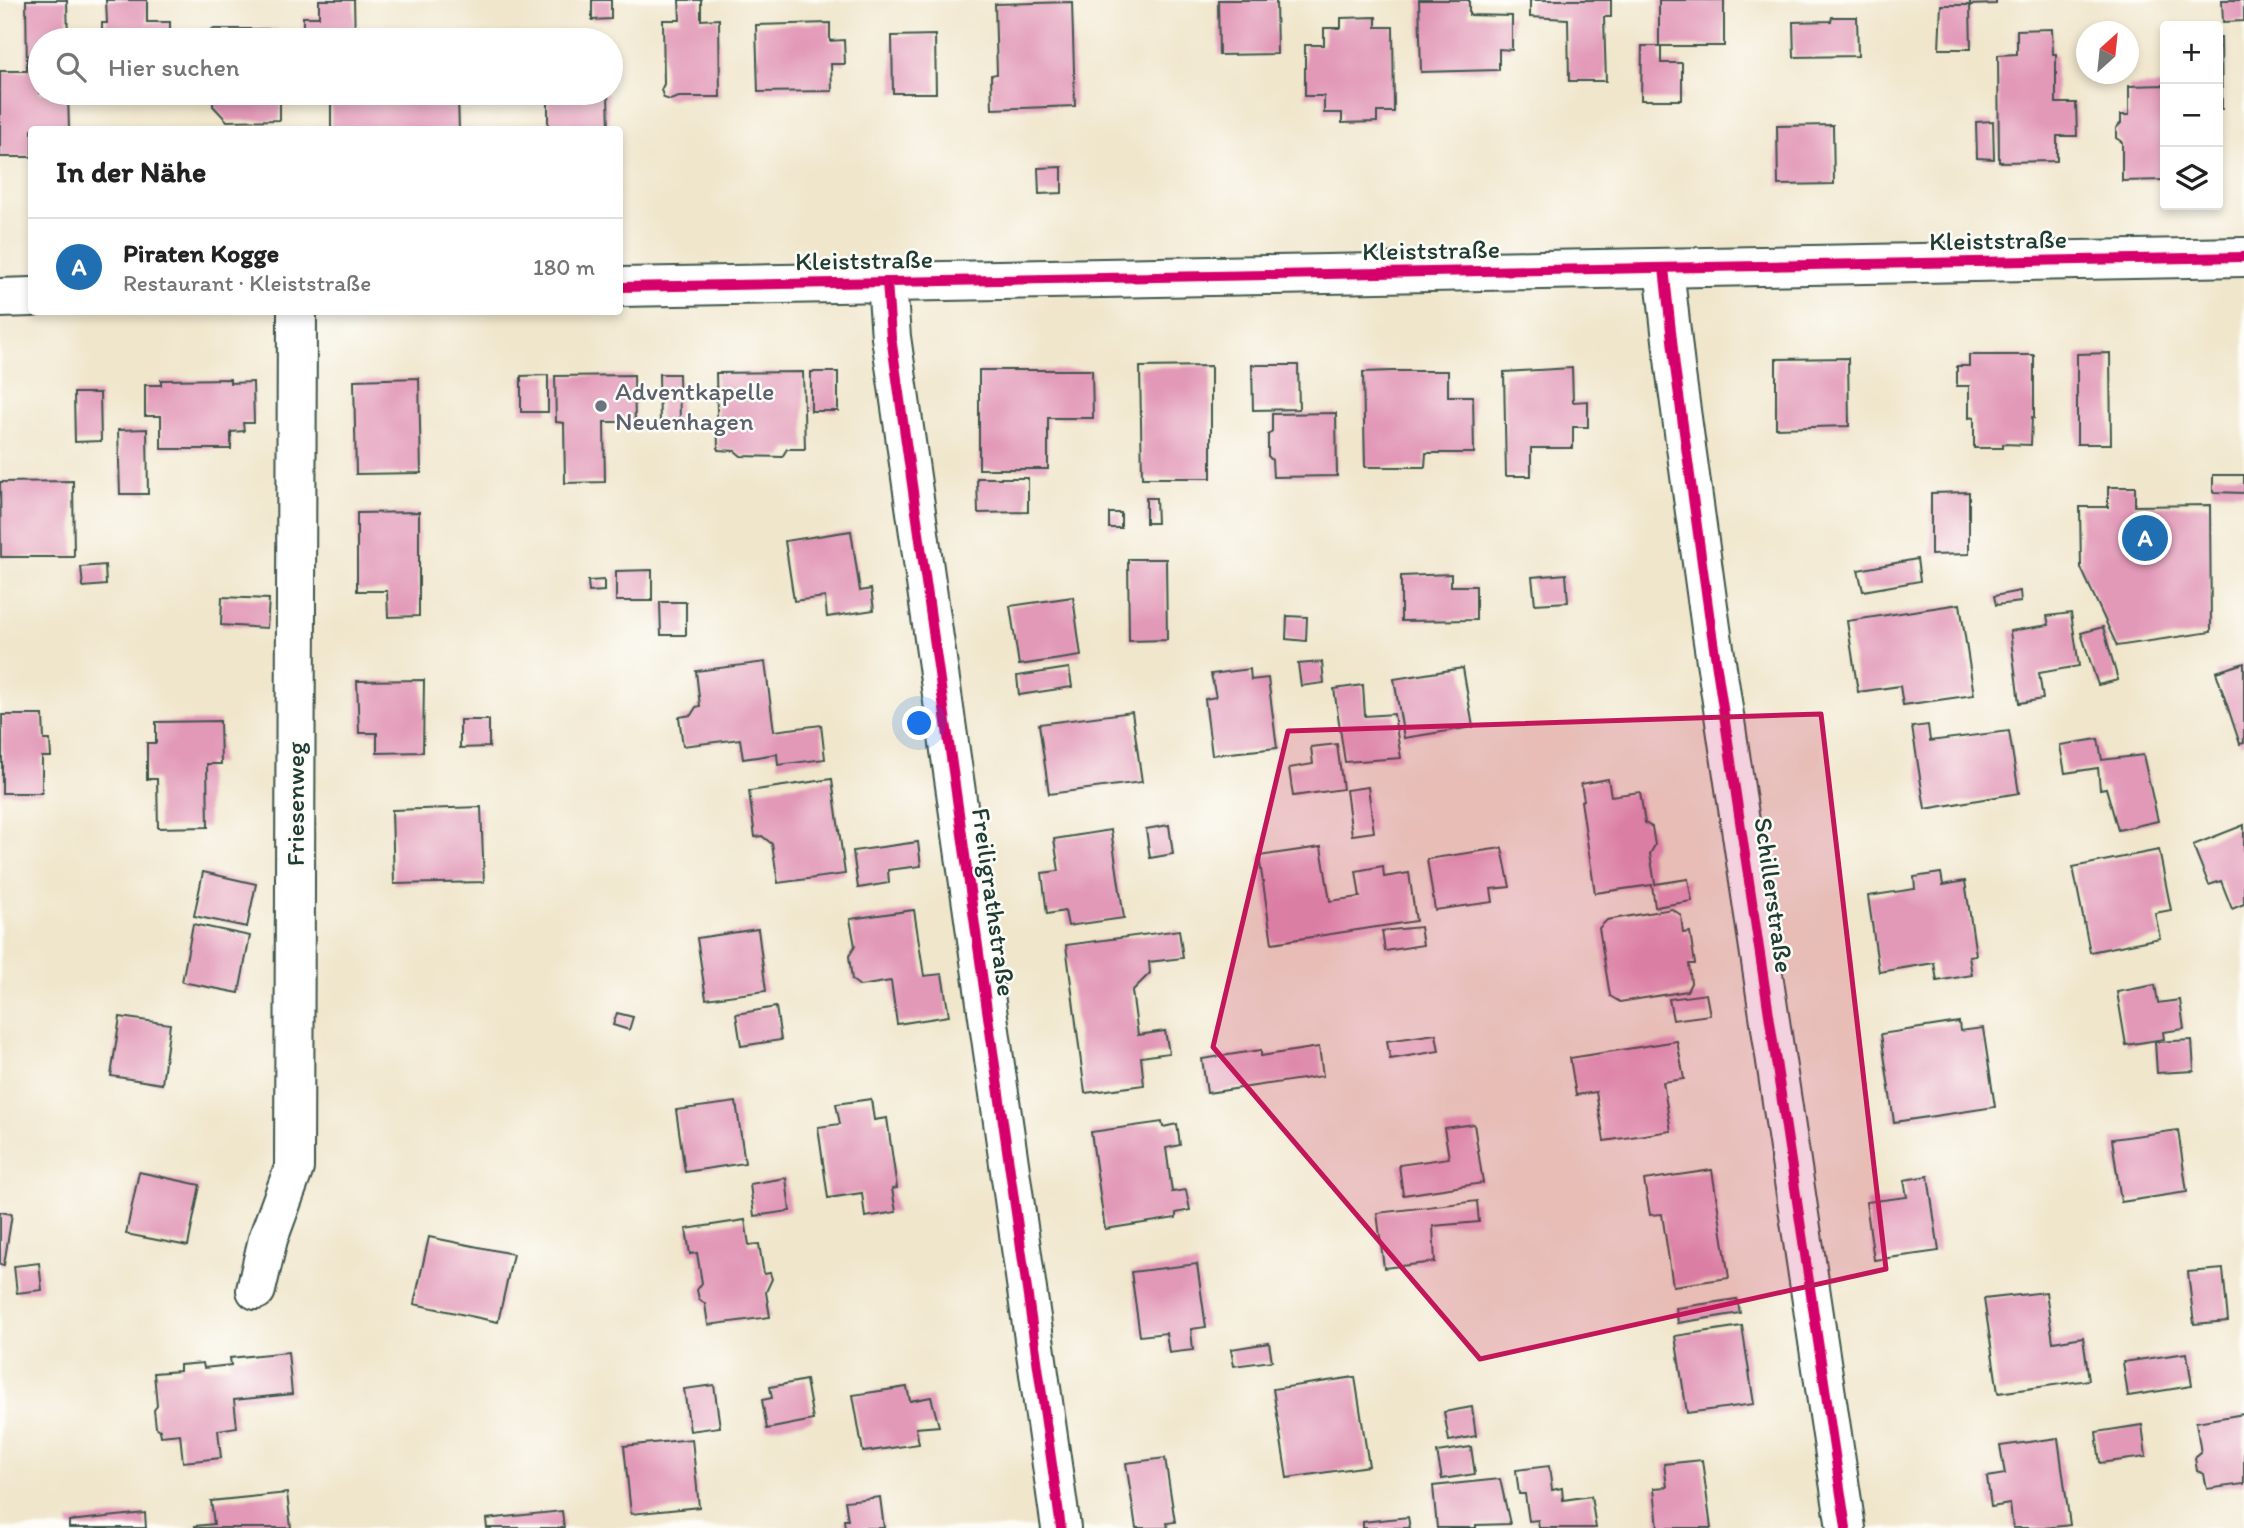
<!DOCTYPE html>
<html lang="de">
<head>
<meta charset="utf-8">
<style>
	body { margin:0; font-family:Itim,sans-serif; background:#f6f6f6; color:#222 }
	.controls { position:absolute; right:21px; top:21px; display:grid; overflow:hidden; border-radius:7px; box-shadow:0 4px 10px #0003 }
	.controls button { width:63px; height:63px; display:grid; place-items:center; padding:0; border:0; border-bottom:2px solid #e0e0e0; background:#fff; color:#222; font:35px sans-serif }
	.compass { position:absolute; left:2076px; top:21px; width:63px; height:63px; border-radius:50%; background:#fff; box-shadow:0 4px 10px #0003; rotate:27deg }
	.you { position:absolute; left:920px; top:724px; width:24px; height:24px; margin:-18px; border:5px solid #fff; border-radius:50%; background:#1a73e8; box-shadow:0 0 0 10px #1a73e833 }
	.badge { display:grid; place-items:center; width:46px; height:46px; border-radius:50%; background:#1f6fb2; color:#fff; font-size:23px; font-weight:700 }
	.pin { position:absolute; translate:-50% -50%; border:4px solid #fff; box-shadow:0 2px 7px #0006 }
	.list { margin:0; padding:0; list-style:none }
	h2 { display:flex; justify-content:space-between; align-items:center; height:91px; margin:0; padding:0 28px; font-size:30px }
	h2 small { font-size:23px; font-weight:400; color:#767676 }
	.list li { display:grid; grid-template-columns:46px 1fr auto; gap:21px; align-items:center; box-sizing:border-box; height:98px; padding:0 28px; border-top:2px solid #e0e0e0 }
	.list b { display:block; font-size:26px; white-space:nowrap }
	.list p { margin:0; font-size:23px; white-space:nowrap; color:#767676 }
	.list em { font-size:23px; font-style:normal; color:#767676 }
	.icon { flex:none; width:38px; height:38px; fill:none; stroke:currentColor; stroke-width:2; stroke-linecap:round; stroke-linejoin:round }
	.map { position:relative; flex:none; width:2244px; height:1528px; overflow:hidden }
	.search { position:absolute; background:#fff; box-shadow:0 4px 10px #0003; left:28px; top:28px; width:595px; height:77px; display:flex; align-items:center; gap:18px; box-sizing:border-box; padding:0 24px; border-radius:38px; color:#767676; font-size:26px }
	.panel { position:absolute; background:#fff; box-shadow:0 4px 10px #0003; left:28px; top:126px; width:595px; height:189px; border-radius:7px }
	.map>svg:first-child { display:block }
	.building { fill:#e298b7 }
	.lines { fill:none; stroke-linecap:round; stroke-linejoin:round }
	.minor-casing { stroke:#3e564b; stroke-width:42 }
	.minor { stroke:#fff; stroke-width:38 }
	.cycleway-casing { stroke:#fdfcf7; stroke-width:15 }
	.cycleway { stroke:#d6006c; stroke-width:10 }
	.marked { fill:#c2185b; fill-opacity:0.2; stroke:#c2185b; stroke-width:5; stroke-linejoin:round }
	.worship-dot { fill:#6b7280; stroke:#fdfcf7; stroke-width:2.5 }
	.labels { text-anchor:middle; stroke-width:5; stroke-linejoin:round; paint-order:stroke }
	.street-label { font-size:26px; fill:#1f3d34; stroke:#fdfcf7 }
	.worship-label { font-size:26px; fill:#5b616d; stroke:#fdfcf7; text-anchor:start }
</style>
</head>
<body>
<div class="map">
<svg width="2244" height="1528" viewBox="0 0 2244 1528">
	<rect width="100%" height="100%" fill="#fdfcf7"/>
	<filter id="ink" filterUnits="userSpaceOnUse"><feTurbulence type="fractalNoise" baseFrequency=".0143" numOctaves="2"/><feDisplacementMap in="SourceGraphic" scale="14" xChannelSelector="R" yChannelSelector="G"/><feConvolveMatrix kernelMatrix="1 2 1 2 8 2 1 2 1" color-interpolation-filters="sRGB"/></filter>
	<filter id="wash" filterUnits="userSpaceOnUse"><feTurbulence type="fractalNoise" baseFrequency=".00686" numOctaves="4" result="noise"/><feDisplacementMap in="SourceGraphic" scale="28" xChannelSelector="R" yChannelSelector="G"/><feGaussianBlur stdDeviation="1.57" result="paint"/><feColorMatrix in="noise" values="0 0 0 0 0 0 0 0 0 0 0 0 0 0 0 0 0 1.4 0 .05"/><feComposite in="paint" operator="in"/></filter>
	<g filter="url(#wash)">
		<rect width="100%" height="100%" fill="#f0e6cc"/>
		<g id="blocks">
			<g class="building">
				<path d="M26 0H67L68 40H40V93H68L69 130H32V157H0V71H27Z"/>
				<path d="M106 0H147V22H170V40H102V23H107Z"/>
				<path d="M319 0H354L355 40H303V17H319Z"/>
				<path d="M592 0H611V19L592 20Z"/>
				<path d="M679 0H701V20L719 19 720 97H679L670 100 664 98 661 90 664 84 663 20H680Z"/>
				<path d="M1218 0H1276L1277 54 1219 55Z"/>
				<path d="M1419 0H1469V15L1512 16V50L1499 49V70L1421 72Z"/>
				<path d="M1530 0H1611V17H1604L1606 81H1569L1568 19 1530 17Z"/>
				<rect x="1659" y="0" width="65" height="46"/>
				<path d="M1970 0H1996V4L1970 5 1971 49H1939L1941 5H1970Z"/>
				<path d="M2222 0H2244V21L2223 22Z"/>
				<path d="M1072 2 1075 106 992 109 991 75 997 74 995 4Z"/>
				<path d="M1376 17V27H1393L1394 112H1377V122L1342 123V113H1324V96H1305V45H1324V28H1341V18Z"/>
				<path d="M1832 17H1857L1858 56 1794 57 1793 22 1831 21Z"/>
				<path d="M830 23V41L844 40 845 64H831L832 91 758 92 756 25Z"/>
				<path d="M212 29H278L279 40H212Z"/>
				<path d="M2052 29 2053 54H2056V103H2076L2077 136H2057V161L1999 162 1998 55 2017 54V30Z"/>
				<path d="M935 35 936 93H893L892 36Z"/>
				<path d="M2218 37H2221L2222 109H2218Z"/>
				<path d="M1642 46H1661V63H1682V100H1641Z"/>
				<path d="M2165 85V180L2122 181V142L2116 138V128L2121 123V115H2129V86Z"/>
				<path d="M213 93H280V120L227 121 213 106Z"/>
				<path d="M548 93H608L609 130H548Z"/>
				<path d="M458 96 459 130H331V102H351V97Z"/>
				<path d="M1993 121 1994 159 1977 158 1976 122Z"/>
				<path d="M1833 125 1834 184 1778 185 1777 126Z"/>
				<path d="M1062 167V193L1039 194 1038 168Z"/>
				<path d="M2110 353 2111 444H2077V354Z"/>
				<path d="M1969 355H2034V418L2032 417 2031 445 2003 444V448H1974V417L1969 418V386H1957V366H1969Z"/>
				<path d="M1848 358 1849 426 1776 428V359Z"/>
				<path d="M1252 365H1298L1299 409 1253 410Z"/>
				<path d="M1211 366V478H1142L1140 367Z"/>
				<path d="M1572 368 1573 402 1588 401V427H1573V448H1531V476H1506L1504 372Z"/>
				<path d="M979 370H1092L1093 418H1048V469H979Z"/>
				<path d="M1392 371H1448V396H1473L1474 453H1426L1425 467H1365L1363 372Z"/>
				<path d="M803 372 805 449H787L782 457 741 456 735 451 718 450 716 373Z"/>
				<rect x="811" y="372" width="27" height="39"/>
				<path d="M659 374H679L680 422 660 423Z"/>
				<path d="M548 375V412H521V376Z"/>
				<path d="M634 375 635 422H604L605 482 565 483 564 423 556 422 555 376Z"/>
				<path d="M419 378 421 473 356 474 354 380Z"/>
				<path d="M230 379V383L253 382 254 423H243L244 431 231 432V449H161V416H145V385H161V380Z"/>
				<path d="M74 393H100L101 441 75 442Z"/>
				<path d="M1336 413 1337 476 1273 477 1272 460 1268 456V435L1272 431V414Z"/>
				<path d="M147 429 148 494H120L118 430Z"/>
				<path d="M2213 475H2244V493L2213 492Z"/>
				<path d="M977 478H1028V512L978 513Z"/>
				<path d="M73 481 74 557H1L0 482Z"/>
				<path d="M2108 487H2135V506L2210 505 2211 632 2117 646 2081 568 2080 507H2108Z"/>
				<path d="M1969 492V554L1931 555V493Z"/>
				<path d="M1146 498H1156L1157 523H1146Z"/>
				<path d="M419 512V616L388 617 387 591H357V513Z"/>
				<rect x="1109" y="513" width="12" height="15"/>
				<path d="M851 531 860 591 871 589 874 610 827 617 825 597 794 601 785 541Z"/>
				<path d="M1128 559H1166L1167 640 1129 641Z"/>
				<path d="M1917 559 1920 581 1863 591 1858 570Z"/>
				<path d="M105 565 106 585 83 587 81 567Z"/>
				<path d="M652 570V601H616V571Z"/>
				<path d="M1451 574V586H1476V620L1401 621V576Z"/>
				<path d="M1566 574 1568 602 1535 604 1532 577Z"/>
				<path d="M604 580V591L589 592 588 581Z"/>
				<path d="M2020 591 2021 602 1996 605 1994 596Z"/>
				<path d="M222 597 269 599 267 628 221 625Z"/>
				<path d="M1073 597 1081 656 1019 665 1010 606Z"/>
				<path d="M660 602H686V635H661Z"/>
				<path d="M1960 604 1974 695 1903 705 1900 686 1858 692 1847 621Z"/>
				<path d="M2071 613 2079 666 2039 673 2043 699 2019 703 2010 631 2049 625 2047 616Z"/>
				<path d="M1287 616 1307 617 1306 641 1286 639Z"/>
				<path d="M2103 627 2118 680 2098 685 2081 633Z"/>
				<path d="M765 662 774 731 821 725 825 759 778 765 777 754 743 759 740 739 683 746 679 717 691 715 696 707 700 706 696 671Z"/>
				<path d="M1322 662 1324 683 1301 686 1298 664Z"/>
				<path d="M2244 663V743L2240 744 2216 672Z"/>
				<path d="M1069 668 1072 687 1019 695 1017 676Z"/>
				<path d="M1463 668 1473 727 1404 738 1394 679Z"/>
				<path d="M1250 669 1251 680 1268 678 1277 748 1212 755 1205 699 1216 697 1211 674Z"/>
				<path d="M424 680 423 752 377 753V733H359L357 681Z"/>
				<path d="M1363 685 1365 716 1394 714 1401 758 1345 762 1334 689Z"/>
				<path d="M1132 712 1142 782 1049 794 1039 724Z"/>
				<path d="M2 715H43L44 740H50L51 757H42V793H2Z"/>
				<path d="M460 720H489V747L460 748Z"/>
				<path d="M220 721 221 764H207L208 827 158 828 157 779H147V743H156V722Z"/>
				<path d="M1928 725 1930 741 2009 731 2019 793 1925 809 1912 727Z"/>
				<path d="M2098 739 2102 760 2143 755 2158 821 2118 830 2106 788 2100 789 2098 768 2065 773 2060 745Z"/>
				<path d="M1337 744 1343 789 1293 796 1289 768 1313 764 1311 747Z"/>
				<path d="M832 779 845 874 778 883 772 844 762 836 755 837 749 791Z"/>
				<path d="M1608 779 1611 796 1640 792 1645 823 1652 827 1655 845 1650 854 1655 884 1688 879 1692 901 1655 907 1652 885 1595 893 1581 801 1584 800 1581 784Z"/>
				<path d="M1368 787 1374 832 1352 835 1346 790Z"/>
				<path d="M481 807 484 882 394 884 392 810Z"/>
				<path d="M1169 825 1173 854 1150 858 1146 829Z"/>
				<path d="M2244 825V904L2232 909 2221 881 2209 885 2193 845Z"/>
				<path d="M1111 830 1124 918 1068 926 1065 911 1047 914 1042 873 1059 871 1054 839Z"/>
				<path d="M918 842 921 866 888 870 889 883 858 888 853 851Z"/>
				<path d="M1321 847 1330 901 1360 897 1356 871 1383 866 1384 877 1409 873 1416 921 1272 943 1259 856Z"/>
				<path d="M1502 848 1510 887 1491 889 1493 902 1435 910 1427 859Z"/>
				<path d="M2159 850 2171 910 2155 913 2160 938 2090 952 2073 867Z"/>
				<path d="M203 872 256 884 247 927 194 916Z"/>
				<path d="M1941 873 1943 885 1965 881 1976 955 1969 956 1972 975 1937 981 1934 963 1879 972 1868 896 1915 889 1914 877Z"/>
				<path d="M1672 909 1681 915 1683 933 1690 932 1695 964H1689L1691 983 1687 991 1620 1002 1610 996 1599 928 1607 920Z"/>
				<path d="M914 910 924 976 942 974 949 1016 897 1024 891 981 860 986 852 980 849 956 855 946 850 919Z"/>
				<path d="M193 924 250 936 239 993 182 982Z"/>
				<path d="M1420 927 1423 945 1385 951 1382 931Z"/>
				<path d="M758 929 766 991 706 999 697 938Z"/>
				<path d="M1179 930 1183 958 1149 962 1150 973 1132 991 1138 1035 1165 1031 1169 1053 1141 1057 1144 1085 1085 1093 1066 945Z"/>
				<path d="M2155 985 2158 1003 2180 1000 2184 1029 2163 1032 2164 1039 2126 1045 2117 992Z"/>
				<path d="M1706 994 1710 1015 1673 1020 1669 999Z"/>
				<path d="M776 1007 781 1040 741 1046 736 1014Z"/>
				<path d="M617 1013 633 1017 629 1030 613 1025Z"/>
				<path d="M120 1017 170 1024 162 1084 111 1076Z"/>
				<path d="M1959 1022 1960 1031 1983 1028 1995 1107 1894 1122 1881 1034Z"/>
				<path d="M1436 1034 1439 1051 1390 1059 1387 1041Z"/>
				<path d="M2192 1040 2194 1071 2157 1073 2155 1042Z"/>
				<path d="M1677 1041 1684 1079 1663 1082 1671 1131 1604 1141 1596 1092 1576 1095 1570 1058Z"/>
				<path d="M1319 1047 1323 1076 1207 1093 1202 1059 1261 1050V1056Z"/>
				<path d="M871 1099 874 1120 887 1118 897 1188 892 1189 896 1212 865 1217 862 1193 828 1198 818 1127 840 1124 836 1104Z"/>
				<path d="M736 1102 745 1163 685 1172 676 1110Z"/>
				<path d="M1162 1122 1163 1127 1177 1124 1180 1145 1166 1148 1172 1192 1186 1190 1190 1210 1176 1213V1218L1105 1229 1091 1132Z"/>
				<path d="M1474 1124 1483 1183 1403 1195 1399 1165 1449 1158 1444 1128Z"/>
				<path d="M2178 1130 2187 1192 2121 1202 2112 1139Z"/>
				<path d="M1712 1170 1729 1278 1673 1286 1662 1214 1650 1215 1644 1180Z"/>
				<path d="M139 1172 200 1185 188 1246 126 1234Z"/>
				<path d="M1928 1176 1939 1251 1874 1260 1866 1202 1907 1197 1904 1180Z"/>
				<path d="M786 1178 790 1211 754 1216 750 1184Z"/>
				<path d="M1477 1201 1479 1222 1433 1226 1435 1262 1384 1268 1377 1213Z"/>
				<path d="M0 1212 12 1214 4 1265 0 1264Z"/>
				<path d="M745 1220 749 1245 759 1244 764 1274 770 1273 772 1279 766 1292 770 1317 708 1325 705 1304 699 1299 697 1290 702 1283 697 1253 690 1254 686 1229Z"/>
				<path d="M429 1237 513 1254 498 1322 414 1304Z"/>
				<path d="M39 1263 42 1290 17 1293 14 1266Z"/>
				<path d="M1197 1264 1206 1327 1191 1329 1193 1350 1169 1353 1166 1333 1140 1336 1131 1272Z"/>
				<path d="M2223 1269 2228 1321 2194 1324 2188 1272Z"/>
				<path d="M2046 1292 2053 1342 2083 1337 2089 1380 1998 1393 1984 1299Z"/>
				<path d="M1737 1299 1740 1313 1678 1323 1676 1308Z"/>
				<path d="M1742 1326 1754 1404 1687 1413 1675 1336Z"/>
				<path d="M1269 1343 1272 1361 1234 1366 1231 1349Z"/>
				<path d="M288 1352 292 1394 234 1400 237 1427 218 1430 221 1458 183 1462 180 1434 161 1436 160 1430 156 1427 154 1410 157 1406 154 1373 180 1371V1365L203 1363 204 1368 231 1365 230 1358Z"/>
				<path d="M2187 1353 2192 1386 2128 1396 2123 1362Z"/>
				<path d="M1355 1377 1369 1466 1287 1478 1273 1389Z"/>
				<path d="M806 1380 813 1420 767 1429 762 1400 772 1398 770 1387Z"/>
				<path d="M714 1385 720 1427 690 1431 684 1389Z"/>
				<path d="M907 1387 910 1401 931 1397 939 1426 916 1428 919 1444 863 1452 853 1395Z"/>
				<path d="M1472 1407 1476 1436 1449 1441 1444 1412Z"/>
				<path d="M2244 1414V1484L2207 1489 2204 1474 2197 1471 2195 1458 2201 1453 2196 1422Z"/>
				<path d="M2142 1425 2146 1457 2100 1463 2096 1432Z"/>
				<path d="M2058 1438 2070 1525 2044 1528H2013L2010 1504 1991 1507 1987 1477 2005 1474 2000 1446Z"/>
				<path d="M692 1439 699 1507 631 1514 624 1446Z"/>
				<path d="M1471 1447 1475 1474 1442 1479 1437 1452Z"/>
				<path d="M1165 1458 1175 1522 1167 1523 1168 1528H1136L1126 1463Z"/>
				<path d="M1702 1460 1711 1528H1658L1654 1488 1667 1487 1664 1464Z"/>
				<path d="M1549 1466 1552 1490 1562 1488 1563 1500 1591 1496 1596 1528H1539L1538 1520 1529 1521 1525 1494H1519L1516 1470Z"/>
				<path d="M1500 1479 1510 1524 1476 1525V1528H1437L1433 1486Z"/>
				<path d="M287 1493 291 1528H195V1526L214 1524 211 1501Z"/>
				<path d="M880 1497 884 1528H845L844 1520H848L845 1501Z"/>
				<path d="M562 1511 564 1528H487L486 1519Z"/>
				<path d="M145 1513 146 1528H69V1521Z"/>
				<path d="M1408 1517 1410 1528H1363V1522Z"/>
			</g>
		</g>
	</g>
	<g filter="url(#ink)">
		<use href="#blocks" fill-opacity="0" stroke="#3e564b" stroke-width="2"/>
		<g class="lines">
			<g class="minor-casing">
				<g id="minor">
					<path d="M1664 268 1675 367 1711 628 1846 1528"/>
					<path d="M887 282 891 337 1061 1528"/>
					<path d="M620 287 2244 257"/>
					<path d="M0 298 32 297"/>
					<path d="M256 1290 268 1239 294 1168 297 312"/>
				</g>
			</g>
			<use href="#minor" class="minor"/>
			<g class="cycleway-casing">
				<g id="cycleway">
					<path d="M1664 268 1675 367 1711 628 1846 1528"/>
					<path d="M887 282 891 337 1061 1528"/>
					<path d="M620 287 2244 257"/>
				</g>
			</g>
			<use href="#cycleway" class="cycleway"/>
		</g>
	</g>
	<path class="marked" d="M1821 714 1886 1269 1480 1359 1213 1047 1288 731Z"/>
	<circle class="worship-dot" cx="601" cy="406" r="7"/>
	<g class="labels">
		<g class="street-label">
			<text transform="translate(1998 240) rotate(-1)" y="9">Kleiststraße</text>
			<text transform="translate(1431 250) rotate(-1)" y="9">Kleiststraße</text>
			<text transform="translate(864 260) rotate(-1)" y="9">Kleiststraße</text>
			<text transform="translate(295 804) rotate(-90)" y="9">Friesenweg</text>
			<text transform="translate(1774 895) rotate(82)" y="9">Schillerstraße</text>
			<text transform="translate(994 902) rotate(82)" y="9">Freiligrathstraße</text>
		</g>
		<g class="worship-label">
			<text x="615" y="400">Adventkapelle<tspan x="615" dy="30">Neuenhagen</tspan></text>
		</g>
	</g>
</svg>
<div class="controls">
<button>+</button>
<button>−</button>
<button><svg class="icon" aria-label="layers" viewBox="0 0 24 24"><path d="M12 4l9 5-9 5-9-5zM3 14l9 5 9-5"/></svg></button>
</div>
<svg class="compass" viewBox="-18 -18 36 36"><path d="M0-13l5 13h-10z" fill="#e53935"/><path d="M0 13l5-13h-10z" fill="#767676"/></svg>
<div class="you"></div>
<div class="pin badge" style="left:2145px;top:538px">A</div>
<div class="search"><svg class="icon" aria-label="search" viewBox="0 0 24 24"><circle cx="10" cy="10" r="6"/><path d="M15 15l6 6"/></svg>Hier suchen</div>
<section class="panel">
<h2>In der Nähe<small></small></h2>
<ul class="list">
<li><span class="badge">A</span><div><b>Piraten Kogge</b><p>Restaurant · Kleiststraße</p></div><em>180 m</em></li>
</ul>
</section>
</div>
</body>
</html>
